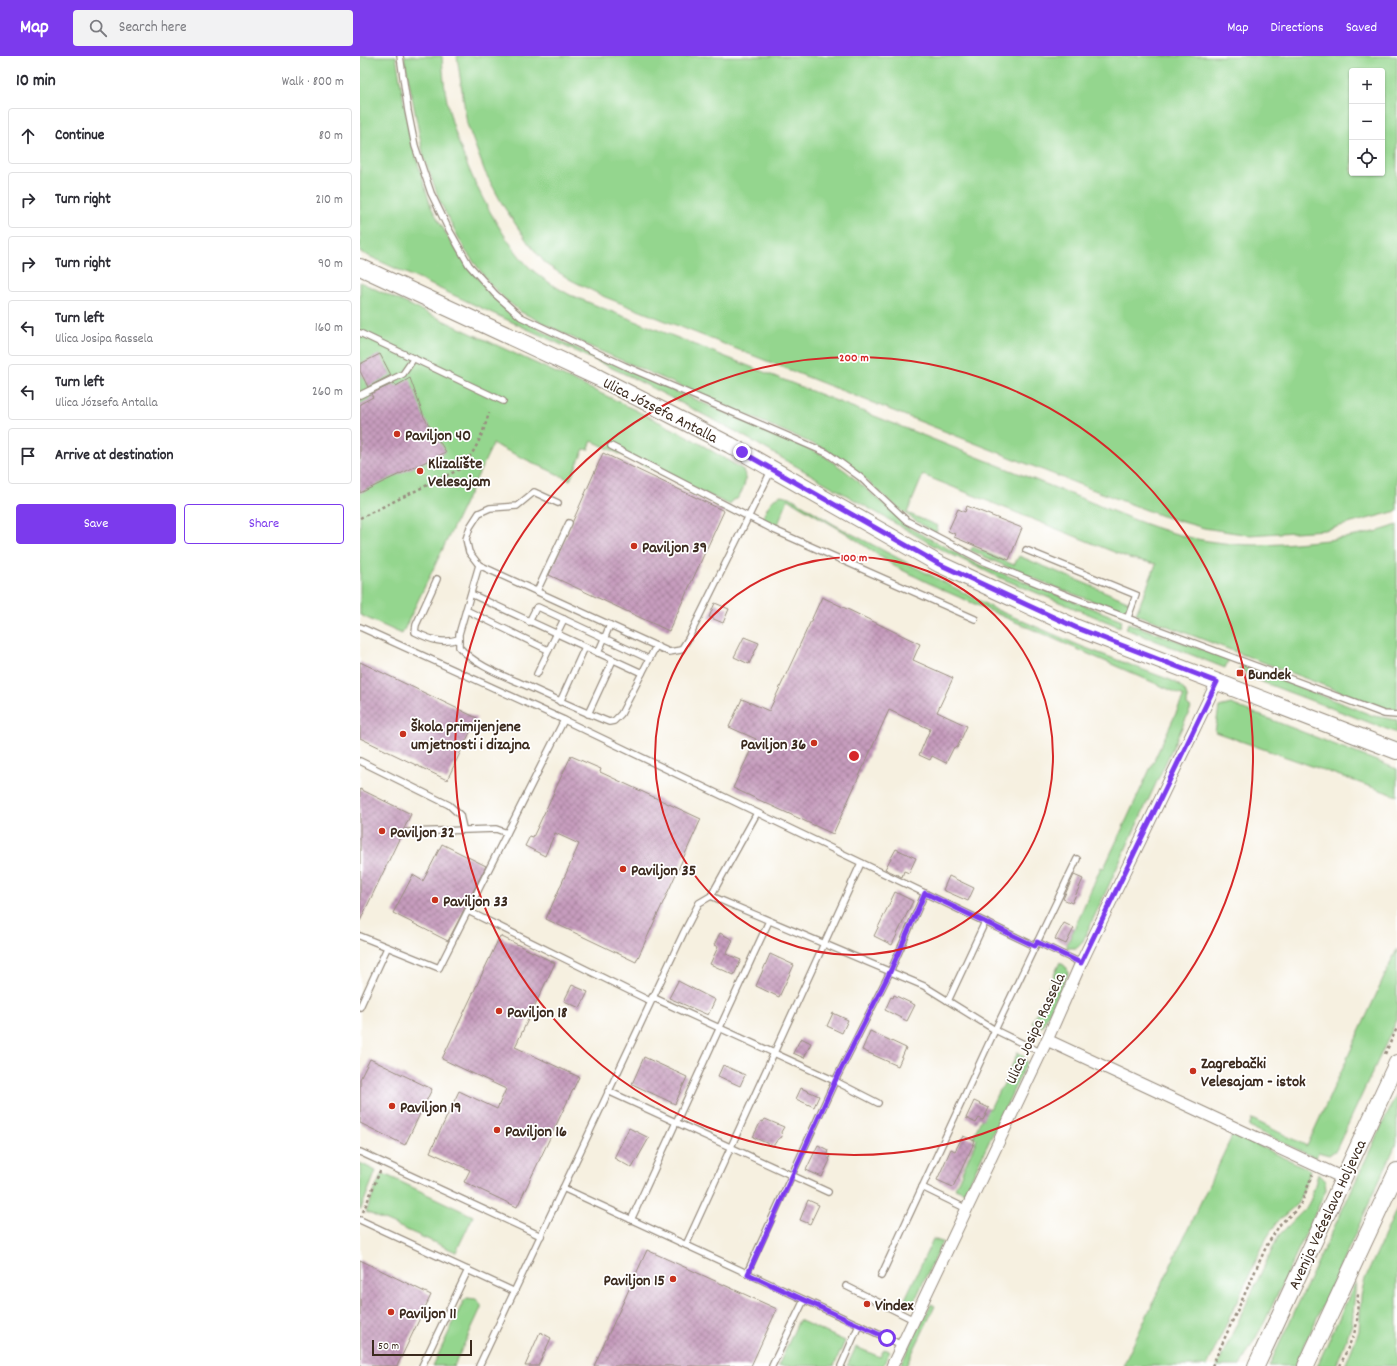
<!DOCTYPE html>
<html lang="en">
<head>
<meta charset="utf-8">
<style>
	body { margin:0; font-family:Dekko,sans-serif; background:#f2f2f3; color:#2b2b33 }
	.controls { position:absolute; right:12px; top:12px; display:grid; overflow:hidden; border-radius:4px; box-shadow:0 1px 3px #0004 }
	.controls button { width:36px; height:36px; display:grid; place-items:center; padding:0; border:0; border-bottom:1px solid #e1e1e2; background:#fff; color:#2b2b33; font:20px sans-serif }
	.scale { position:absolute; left:12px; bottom:10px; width:100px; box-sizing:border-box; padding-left:4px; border:2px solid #3b2a1e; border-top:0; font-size:11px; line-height:14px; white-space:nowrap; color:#3b2a1e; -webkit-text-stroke:3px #fff; paint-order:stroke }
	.stop { position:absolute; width:12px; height:12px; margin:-9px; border:3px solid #7c3aed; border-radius:50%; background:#fff }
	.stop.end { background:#7c3aed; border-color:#fff; box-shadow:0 1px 4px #0008 }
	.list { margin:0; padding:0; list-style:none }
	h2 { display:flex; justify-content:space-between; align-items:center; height:52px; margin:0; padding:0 16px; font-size:17px }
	h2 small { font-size:13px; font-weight:400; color:#7c7c81 }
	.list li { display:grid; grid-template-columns:26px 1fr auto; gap:12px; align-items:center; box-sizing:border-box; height:56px; margin:0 8px 8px; padding:0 8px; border:1px solid #e1e1e2; border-radius:4px }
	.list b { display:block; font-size:15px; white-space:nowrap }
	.list p { margin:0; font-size:13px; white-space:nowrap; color:#7c7c81 }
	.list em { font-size:13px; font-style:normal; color:#7c7c81 }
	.actions { display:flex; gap:8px; padding:12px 16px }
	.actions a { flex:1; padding:9px 0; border:1px solid #7c3aed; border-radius:4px; text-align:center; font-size:14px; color:#7c3aed }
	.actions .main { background:#7c3aed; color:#fff }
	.icon { flex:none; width:22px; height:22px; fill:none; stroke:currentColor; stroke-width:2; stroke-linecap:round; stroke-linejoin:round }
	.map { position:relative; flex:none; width:1037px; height:1310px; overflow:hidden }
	header { display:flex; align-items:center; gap:24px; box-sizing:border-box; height:56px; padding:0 20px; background:#7c3aed; color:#fff }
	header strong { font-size:19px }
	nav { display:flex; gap:22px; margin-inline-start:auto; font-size:14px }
	.search { width:280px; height:36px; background:#f2f2f3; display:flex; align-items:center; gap:10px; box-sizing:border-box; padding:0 14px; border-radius:4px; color:#7c7c81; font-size:15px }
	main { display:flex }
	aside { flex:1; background:#fff }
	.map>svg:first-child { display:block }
	.green { fill:#94d68e; stroke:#688056; fill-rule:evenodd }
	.building { fill:url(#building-cross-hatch) }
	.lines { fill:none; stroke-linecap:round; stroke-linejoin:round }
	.lane-casing { stroke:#988d7f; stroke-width:8 }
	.street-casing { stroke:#988d7f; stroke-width:13 }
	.secondary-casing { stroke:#988d7f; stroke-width:18 }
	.path { stroke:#988d7f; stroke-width:2.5; stroke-dasharray:3 3; stroke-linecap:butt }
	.lane { stroke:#fff; stroke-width:5.5 }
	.street { stroke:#fff; stroke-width:11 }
	.secondary { stroke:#fff; stroke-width:16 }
	.route { stroke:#7c3aed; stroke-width:5 }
	.ring { fill:none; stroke:#d62828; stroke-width:2 }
	.poi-dot { fill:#c8321e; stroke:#fff; stroke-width:1.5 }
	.labels { text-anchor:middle; stroke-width:3.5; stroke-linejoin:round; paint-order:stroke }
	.street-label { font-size:16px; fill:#3b2a1e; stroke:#fff }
	.poi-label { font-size:16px; font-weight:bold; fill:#3b2a1e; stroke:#fff; text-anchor:start }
	.centre { fill:#d62828; stroke:#fff; stroke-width:2 }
	.ring-label { font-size:12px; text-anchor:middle; font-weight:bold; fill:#d62828; stroke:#fff; stroke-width:3.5; stroke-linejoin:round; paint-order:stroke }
</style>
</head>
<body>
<header>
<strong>Map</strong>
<div class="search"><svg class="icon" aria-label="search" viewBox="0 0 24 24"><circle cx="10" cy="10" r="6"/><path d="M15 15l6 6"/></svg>Search here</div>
<nav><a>Map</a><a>Directions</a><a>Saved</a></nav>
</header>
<main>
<aside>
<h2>10 min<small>Walk · 800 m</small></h2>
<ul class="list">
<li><svg class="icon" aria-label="ahead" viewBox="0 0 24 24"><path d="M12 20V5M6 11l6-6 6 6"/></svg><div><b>Continue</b></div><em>80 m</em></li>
<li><svg class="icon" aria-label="right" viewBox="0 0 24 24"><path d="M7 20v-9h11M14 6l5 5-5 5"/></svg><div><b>Turn right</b></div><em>210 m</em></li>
<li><svg class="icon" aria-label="right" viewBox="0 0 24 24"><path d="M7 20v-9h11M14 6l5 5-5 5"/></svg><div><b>Turn right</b></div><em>90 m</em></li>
<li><svg class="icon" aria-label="left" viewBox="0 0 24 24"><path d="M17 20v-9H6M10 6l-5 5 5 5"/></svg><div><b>Turn left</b><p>Ulica Josipa Rassela</p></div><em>160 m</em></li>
<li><svg class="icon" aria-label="left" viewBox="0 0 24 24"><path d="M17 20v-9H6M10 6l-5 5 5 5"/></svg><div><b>Turn left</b><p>Ulica Józsefa Antalla</p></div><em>260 m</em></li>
<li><svg class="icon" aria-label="arrive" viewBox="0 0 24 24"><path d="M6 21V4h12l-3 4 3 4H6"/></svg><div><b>Arrive at destination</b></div></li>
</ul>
<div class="actions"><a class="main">Save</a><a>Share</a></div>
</aside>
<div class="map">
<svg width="1037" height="1310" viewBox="0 0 1037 1310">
	<defs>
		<pattern id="building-cross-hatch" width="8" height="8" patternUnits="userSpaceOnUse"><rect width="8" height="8" fill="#c69cbd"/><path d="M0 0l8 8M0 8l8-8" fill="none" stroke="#a27f99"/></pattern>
	</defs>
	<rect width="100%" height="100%" fill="#fff"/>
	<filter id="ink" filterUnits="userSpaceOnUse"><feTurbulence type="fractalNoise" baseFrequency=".025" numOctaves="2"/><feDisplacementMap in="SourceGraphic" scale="8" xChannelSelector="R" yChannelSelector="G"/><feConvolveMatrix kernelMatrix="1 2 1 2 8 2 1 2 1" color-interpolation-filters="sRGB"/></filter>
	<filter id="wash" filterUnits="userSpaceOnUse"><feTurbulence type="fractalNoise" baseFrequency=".012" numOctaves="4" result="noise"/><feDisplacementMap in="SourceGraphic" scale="16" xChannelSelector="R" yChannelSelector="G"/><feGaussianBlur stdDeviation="0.9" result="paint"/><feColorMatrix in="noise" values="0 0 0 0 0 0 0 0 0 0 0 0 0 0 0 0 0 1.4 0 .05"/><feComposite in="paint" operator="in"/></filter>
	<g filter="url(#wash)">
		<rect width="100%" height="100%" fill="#f6f0e0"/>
		<g class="green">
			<path d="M0 0H36L50 81 71 151 91 186 111 214 138 245 160 263 205 287 463 399 487 416 544 466 546 470 613 506 762 564 760 571 638 521 578 492 375 375 269 320 0 196Z"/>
			<path d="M44 0H82C83 15 84 31 87 45 97 97 131 168 166 208 179 221 194 230 210 239L713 439C761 458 811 482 863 487 895 491 925 488 957 485 981 483 1015 478 1037 469V654L1026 653 776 558 796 508 769 502 563 419 547 457 578 470 576 477C545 461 523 439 497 416 487 408 477 401 467 394L231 291 161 256 146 244 130 228 105 194 81 148 64 102Z"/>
			<path d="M97 0H1037V455L965 474 889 479 844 472 802 460 713 426 245 241 211 224 187 209 169 188 144 151 125 116 107 68ZM992 15H1022V117H992Z"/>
			<path d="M0 226 255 344 327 380 382 413C389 422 383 435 377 443L372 444 370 449 232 385 228 394 224 393 210 424 133 388 42 578 0 559Z"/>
			<path d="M421 439 430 441 475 469 635 553 723 591 813 625C823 631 829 637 827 649L831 652 722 887 717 892H707V889L741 811 744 812 824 640 585 535 534 510 486 477 428 443 417 471 402 463C407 452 410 444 421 439Z"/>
			<path d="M613 491 654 509 659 500 770 546 765 556C712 539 661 518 610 494Z"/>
			<path d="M768 567 869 603 865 612 766 573Z"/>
			<path d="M883 609 1014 660 1037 664V677L886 620 887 617 878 613Z"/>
			<path d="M871 648 1037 713V740L855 676 859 651Z"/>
			<path d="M1037 893V964L976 1094 969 1099 958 1096 956 1102 889 1071 892 1063 947 1090Z"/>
			<path d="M700 906 707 912 708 918 682 971 672 967Z"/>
			<path d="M658 996 665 1002 667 1006 605 1136 595 1132 617 1083 613 1082 626 1051 630 1053 639 1034 643 1030Z"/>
			<path d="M1037 1037V1086L935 1310H909Z"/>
			<path d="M873 1078 951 1114 938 1147 917 1166 906 1183 847 1310H763Z"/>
			<path d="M0 1107 16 1115 1 1153H0Z"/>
			<path d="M22 1117 113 1160 96 1196 6 1156Z"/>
			<path d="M958 1118 965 1125 966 1134 905 1265 880 1310H857L919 1179 946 1152 951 1143Z"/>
			<path d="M1037 1152V1310H985L999 1275 1001 1240 1005 1223Z"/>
			<path d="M573 1183 582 1186 554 1246 551 1247 545 1243Z"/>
			<path d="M996 1225 992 1268 976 1310H957Z"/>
			<path d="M107 1242 116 1243 121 1248V1252L94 1310H73L103 1246Z"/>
			<path d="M571 1248 575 1250 546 1310H540Z"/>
			<path d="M439 1264 485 1285 474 1310H418Z"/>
			<path d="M496 1291 520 1301 524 1293 530 1295 523 1310H487Z"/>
		</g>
		<g id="blocks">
			<g class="building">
				<path d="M20 298 31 319 8 331 0 315V308Z"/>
				<path d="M50 322 64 361 86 396 0 437V348L13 341 11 338 34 327 36 330Z"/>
				<path d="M243 397 364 455 309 575 189 519Z"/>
				<path d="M607 450 662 472 649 504 594 481 595 478 588 475 598 453 605 456Z"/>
				<path d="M462 541 560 588 553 604 593 622 577 656 607 670 597 692 594 691 586 707 572 700 570 704 559 699 570 673 529 654 473 778 373 732 396 683 369 671 382 643 409 655Z"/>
				<path d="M355 547 369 553 363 567 349 561Z"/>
				<path d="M384 581 399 587 389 608 374 601Z"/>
				<path d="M0 606 117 662 87 724 0 682Z"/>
				<path d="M211 700 241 713 240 716 341 763 276 906 186 863 219 788 195 777 185 800 165 790 170 780 173 781Z"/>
				<path d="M0 733 51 758 0 865Z"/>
				<path d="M82 788 126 810 88 885 33 857 53 819 63 825Z"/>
				<path d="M536 793 556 802 549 817 544 815 542 821 525 813Z"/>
				<path d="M714 819 723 823 712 847 703 843Z"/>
				<path d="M589 820 614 832 608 845 583 834Z"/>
				<path d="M535 836 553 845 532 889 514 880Z"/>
				<path d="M704 867 714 872 706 888 695 883Z"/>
				<path d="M360 877 373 884 366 898 381 904 374 919 350 908 358 891 354 889Z"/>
				<path d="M140 880 195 907 155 991 219 1021 157 1151 104 1126 110 1114 70 1096 99 1035 137 1053 146 1033 82 1003Z"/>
				<path d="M410 898 434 909 419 941 396 930Z"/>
				<path d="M318 925 355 944 348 959 309 942Z"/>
				<path d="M212 929 228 936 220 952 204 945Z"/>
				<path d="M534 939 555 949 547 965 525 954 531 941 533 942Z"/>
				<path d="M473 957 488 964 482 977 467 970Z"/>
				<path d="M510 975 546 992 538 1010 502 994Z"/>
				<path d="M441 982 451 987 444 1002 433 997Z"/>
				<path d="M284 1001 327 1021 315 1048 272 1028Z"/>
				<path d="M10 1003 72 1033 45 1089 0 1067V1023Z"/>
				<path d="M363 1009 385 1019 380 1030 358 1020Z"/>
				<path d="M441 1032 459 1040 454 1051 436 1043Z"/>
				<path d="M614 1045 629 1052 623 1064 619 1062 616 1067 606 1062Z"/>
				<path d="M405 1063 424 1071 421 1076 422 1081 418 1083 413 1090 393 1081 401 1065 403 1066Z"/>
				<path d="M269 1072 289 1082 272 1112 254 1102Z"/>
				<path d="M603 1080 615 1085 593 1131 577 1124 591 1093 595 1095Z"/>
				<path d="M458 1089 468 1094 467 1098 470 1099 469 1103 470 1104 462 1121 446 1114Z"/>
				<path d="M448 1144 459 1149 450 1168 440 1164Z"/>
				<path d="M287 1194 417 1253 391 1310H234Z"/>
				<path d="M0 1204 71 1239 37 1310H0Z"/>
				<path d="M180 1276 191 1282 178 1310H165Z"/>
			</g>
		</g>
	</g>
	<g filter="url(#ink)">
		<use href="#blocks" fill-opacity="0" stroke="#988d7f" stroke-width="1"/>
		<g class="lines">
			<g class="lane-casing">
				<g id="lane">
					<path d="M40 0 48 55 55 90 71 137 87 170 109 209 135 238 161 261 265 310 467 397 500 421 547 465 625 506 711 541 1024 658 1037 659"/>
					<path d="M0 277 143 345"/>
					<path d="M0 339 43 318 54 302"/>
					<path d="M251 390 414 474 615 563"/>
					<path d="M198 447 174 436 157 450 130 452 119 457 110 471 106 483 109 496 119 509 309 596 321 594 328 583 412 413"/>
					<path d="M666 494 776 539 768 561"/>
					<path d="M119 509 99 578V591C116 610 142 619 165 629 193 642 221 655 249 666L254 665 261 658 296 590"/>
					<path d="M77 523 56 569 55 576C71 584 82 588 99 583"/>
					<path d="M177 535 209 467"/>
					<path d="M111 538 282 617"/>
					<path d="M106 554 188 594"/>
					<path d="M169 566 176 552 178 551 289 603"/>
					<path d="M0 571 204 664 79 912 0 880"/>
					<path d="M238 597 250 569"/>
					<path d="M177 618 204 563"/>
					<path d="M200 646 225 591"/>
					<path d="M228 658 253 604"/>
					<path d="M204 664 675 890"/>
					<path d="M0 705 89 749 100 759 103 772"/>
					<path d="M48 776 136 773 147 777"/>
					<path d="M351 840 564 930 635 974 680 996"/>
					<path d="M108 855 290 945"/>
					<path d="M677 886 721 907"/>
					<path d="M292 941 475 1025 518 1047"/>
					<path d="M588 945 625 866"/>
					<path d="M0 951 27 892"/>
					<path d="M248 1035 468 1136"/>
					<path d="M0 1096 181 1180"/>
					<path d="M562 1131 607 1153"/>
					<path d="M203 1132 542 1289"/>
					<path d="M0 1164 155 1236"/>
					<path d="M271 1164 409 865"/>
					<path d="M326 1189 501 807"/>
					<path d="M387 1217 475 1025 530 916 565 837"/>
					<path d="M521 1220 635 974 717 803"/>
					<path d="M486 1230 554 1264"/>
					<path d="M62 1310 108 1214"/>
					<path d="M119 1310 324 876 339 847 351 840 397 757"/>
					<path d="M412 1310 444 1244"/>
					<path d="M481 1310 499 1269"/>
				</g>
			</g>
			<g class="street-casing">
				<g id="street">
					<path d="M687 984 983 1122"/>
					<path d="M532 1310 687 984 721 907 857 626"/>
				</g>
			</g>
			<g class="secondary-casing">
				<g id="secondary">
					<path d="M0 211 239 322 370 389 579 508 717 572 1037 695"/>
					<path d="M896 1310 1037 1007"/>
					<path d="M946 1310 1037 1115"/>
				</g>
			</g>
			<g class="path">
				<path d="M0 462 98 414C114 400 123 378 129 357"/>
				<path d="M1025 998 1037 972"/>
				<path d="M3 1156 20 1115"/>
				<path d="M852 1310 907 1189 921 1167 934 1156 942 1146 952 1119"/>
				<path d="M980 1310 994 1278 997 1267 998 1236"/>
			</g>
			<use href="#lane" class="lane"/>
			<use href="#street" class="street"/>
			<use href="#secondary" class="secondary"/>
		</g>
	</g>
	<g class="lines" filter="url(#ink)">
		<path class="route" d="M382 396 579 508 717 572 857 626 721 907 677 886 675 890 565 837 530 916 475 1025 388 1218 527 1282"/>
	</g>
	<g class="ring">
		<circle cx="494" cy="700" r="199"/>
		<circle cx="494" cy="700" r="399"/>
	</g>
	<g class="poi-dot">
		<circle cx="37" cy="378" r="4"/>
		<circle cx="60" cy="415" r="4"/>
		<circle cx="274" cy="490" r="4"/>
		<rect x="876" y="613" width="8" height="8" rx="2"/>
		<circle cx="43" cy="678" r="4"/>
		<circle cx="454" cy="687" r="4"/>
		<circle cx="22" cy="775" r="4"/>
		<circle cx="263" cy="813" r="4"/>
		<circle cx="75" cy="844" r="4"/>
		<circle cx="139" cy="955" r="4"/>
		<circle cx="833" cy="1015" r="4"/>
		<circle cx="32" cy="1050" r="4"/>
		<circle cx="137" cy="1074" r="4"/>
		<circle cx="313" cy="1223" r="4"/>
		<circle cx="507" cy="1248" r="4"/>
		<circle cx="31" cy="1256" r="4"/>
	</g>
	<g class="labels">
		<g class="street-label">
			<text transform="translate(301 353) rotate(27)" y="6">Ulica Józsefa Antalla</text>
			<text transform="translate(674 972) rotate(-65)" y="6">Ulica Josipa Rassela</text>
			<text transform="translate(966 1158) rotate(-65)" y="6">Avenija Većeslava Holjevca</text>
		</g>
		<g class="poi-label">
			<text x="45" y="384">Paviljon 40</text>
			<text x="68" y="412">Klizalište<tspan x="68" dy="18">Velesajam</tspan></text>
			<text x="282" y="496">Paviljon 39</text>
			<text x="888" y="623">Bundek</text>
			<text x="51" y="675">Škola primijenjene<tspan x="51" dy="18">umjetnosti i dizajna</tspan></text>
			<text x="446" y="693" text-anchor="end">Paviljon 36</text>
			<text x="30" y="781">Paviljon 32</text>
			<text x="271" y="819">Paviljon 35</text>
			<text x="83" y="850">Paviljon 33</text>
			<text x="147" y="961">Paviljon 18</text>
			<text x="841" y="1012">Zagrebački<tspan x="841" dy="18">Velesajam - istok</tspan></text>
			<text x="40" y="1056">Paviljon 19</text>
			<text x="145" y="1080">Paviljon 16</text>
			<text x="305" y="1229" text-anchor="end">Paviljon 15</text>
			<text x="515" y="1254">Vindex</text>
			<text x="39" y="1262">Paviljon 11</text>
		</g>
	</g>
	<circle cx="494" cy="700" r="6" class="centre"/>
	<g class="ring-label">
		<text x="494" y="305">200 m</text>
		<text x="494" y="505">100 m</text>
	</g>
</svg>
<div class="controls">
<button>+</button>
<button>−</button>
<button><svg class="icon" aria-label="locate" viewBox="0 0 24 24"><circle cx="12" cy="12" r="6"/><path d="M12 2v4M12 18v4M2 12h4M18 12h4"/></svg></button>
</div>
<div class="scale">50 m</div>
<div class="stop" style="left:527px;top:1282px"></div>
<div class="stop end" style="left:382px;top:396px"></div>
</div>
</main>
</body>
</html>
